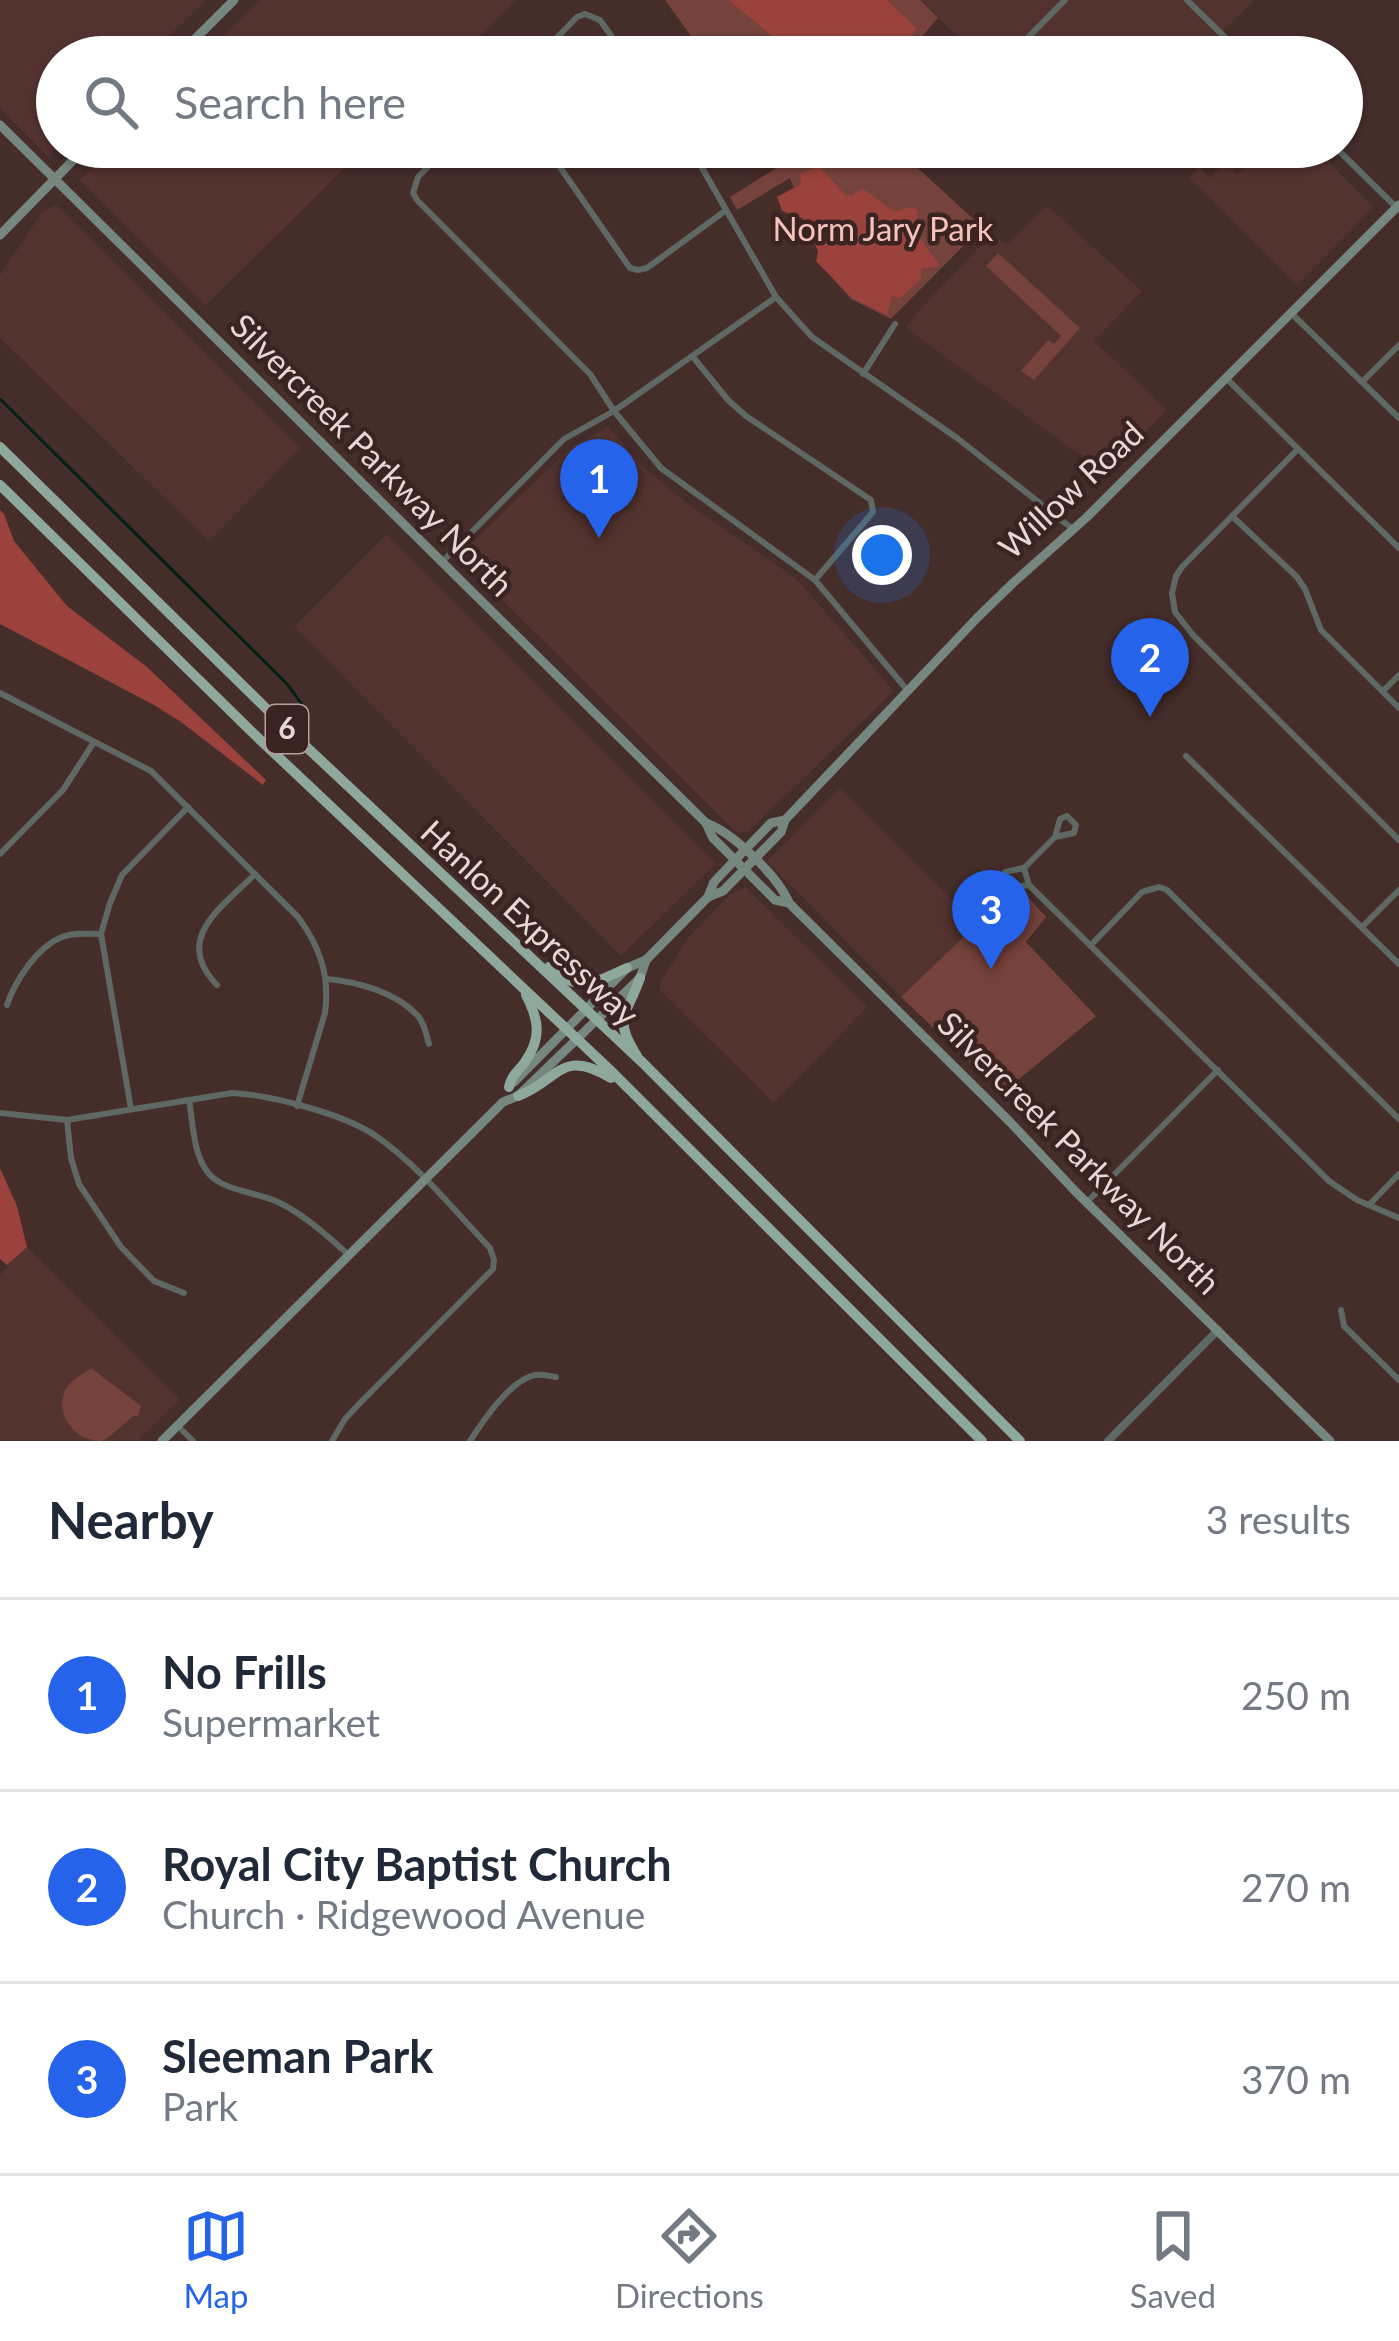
<!DOCTYPE html>
<html lang="en">
<head>
<meta charset="utf-8">
<style>
	body { margin:0; font-family:Lato,sans-serif; background:#f2f2f3; color:#1f2937 }
	.you { position:absolute; left:882px; top:555px; width:42px; height:42px; margin:-30px; border:9px solid #fff; border-radius:50%; background:#1a73e8; box-shadow:0 0 0 18px #1a73e833 }
	.badge { display:grid; place-items:center; width:78px; height:78px; border-radius:50%; background:#2563eb; color:#fff; font-size:39px; font-weight:700 }
	.pin { position:absolute; translate:-50% -99px; filter:drop-shadow(0 3px 6px #0008) }
	.pin::after { content:''; position:absolute; top:63px; width:42px; height:36px; background:inherit; clip-path:polygon(0 0,100% 0,50% 100%) }
	.list { margin:0; padding:0; list-style:none }
	h2 { display:flex; justify-content:space-between; align-items:center; height:156px; margin:0; padding:0 48px; font-size:51px }
	h2 small { font-size:39px; font-weight:400; color:#747a83 }
	.list li { display:grid; grid-template-columns:78px 1fr auto; gap:36px; align-items:center; box-sizing:border-box; height:192px; padding:0 48px; border-top:3px solid #e0e1e3 }
	.list b { display:block; font-size:45px; white-space:nowrap }
	.list p { margin:0; font-size:39px; white-space:nowrap; color:#747a83 }
	.list em { font-size:39px; font-style:normal; color:#747a83 }
	.icon { flex:none; width:66px; height:66px; fill:none; stroke:currentColor; stroke-width:2; stroke-linecap:round; stroke-linejoin:round }
	.map { position:relative; flex:none; width:1399px; height:1441px; overflow:hidden }
	.search { position:absolute; background:#fff; box-shadow:0 3px 9px #0004; left:36px; right:36px; top:36px; height:132px; display:flex; align-items:center; gap:30px; box-sizing:border-box; padding:0 42px; border-radius:66px; color:#747a83; font-size:45px }
	.sheet { height:732px; background:#fff }
	nav { display:flex; justify-content:space-around; align-items:center; box-sizing:border-box; height:168px; border-top:3px solid #e0e1e3; background:#fff; font-size:33px; color:#747a83 }
	nav a { display:grid; justify-items:center; gap:6px }
	nav .on { color:#2563eb }
	.map>svg:first-child { display:block }
	.built { fill:#53332f }
	.green { fill:#76423c }
	.forest { fill:#9b423c }
	.lines { fill:none; stroke-linecap:round; stroke-linejoin:round }
	.stream { stroke:#002214; stroke-width:3 }
	.minor { stroke:#5e6963; stroke-width:6 }
	.tertiary { stroke:#5e6963; stroke-width:8 }
	.secondary { stroke:#75877e; stroke-width:9 }
	.trunk { stroke:#8ea89b; stroke-width:10 }
	.labels { text-anchor:middle; stroke-width:9; stroke-linejoin:round; paint-order:stroke }
	.shield { fill:#3a2320; stroke:#b4a29f; stroke-width:3 }
	.shield-label { font-size:30px; font-weight:bold; fill:#e8d8d5 }
	.park-label { font-size:33px; fill:#f6c2bc; stroke:#3a2320 }
	.street-label { font-size:33px; fill:#e8d8d5; stroke:#3a2320 }
</style>
</head>
<body>
<div class="map">
<svg width="1399" height="1441" viewBox="0 0 1399 1441">
	<rect width="100%" height="100%" fill="#452d2a"/>
	<g class="built">
		<path d="M0 0H206L148 57H57V146L48 156 0 108Z"/>
		<path d="M259 0H516L458 57H202Z"/>
		<path d="M920 0H1255L1195 57H984L973 52Z"/>
		<path d="M112 147H366L205 306 80 180Z"/>
		<path d="M1265 147H1313L1374 207 1297 285 1189 178 1199 167 1210 177 1224 163 1237 175Z"/>
		<path d="M55 204 301 448 209 541 0 338V275L41 214Z"/>
		<path d="M1047 206 1142 291 1094 341 1167 410 1105 473 906 328 916 314 982 244 993 238 1007 244Z"/>
		<path d="M608 427 649 472 691 506 797 579 894 691 748 832 737 833 458 556 573 445Z"/>
		<path d="M387 534 716 863 621 956 294 627Z"/>
		<path d="M841 788 934 881 975 926 901 997 767 861Z"/>
		<path d="M745 887 867 1007 774 1103 660 990V983L688 938 728 896Z"/>
		<path d="M27 1247 180 1399 137 1441H0V1275L18 1253Z"/>
	</g>
	<g class="green">
		<path d="M665 0H920L938 18 904 57H706Z"/>
		<path d="M770 147H895L982 227 891 319 851 299 827 272 790 178 737 210 730 197 781 165Z"/>
		<path d="M998 253 1080 328 1034 380 1021 371 1048 340 1054 344 1061 336 986 266Z"/>
		<path d="M1024 893 1046 917 1026 942 1096 1016 1002 1093 901 997 975 926Z"/>
		<path d="M91 1368 141 1406 138 1416H133C124 1423 111 1438 101 1441 71 1441 53 1409 67 1387 73 1379 84 1373 91 1368Z"/>
	</g>
	<g class="forest">
		<path d="M729 0H887L917 29 894 57H797Z"/>
		<path d="M819 166 845 195 852 196 862 188 894 212 910 207 917 210 916 232 940 266 921 269V279L900 298 892 296 887 315 852 298 816 261 818 251 802 218 782 211 777 197 801 184 800 174Z"/>
		<path d="M0 510 4 514 14 541 67 606 147 667 266 780 263 785 181 722 154 705 0 624Z"/>
		<path d="M0 1168 17 1206 27 1247 7 1265 0 1259Z"/>
	</g>
	<g class="lines">
		<path class="stream" d="M0 399 287 684 304 707"/>
		<g class="minor">
			<path d="M1187 0 1245 57"/>
			<path d="M538 57 577 17 585 14 600 20 626 57"/>
			<path d="M1009 57 1065 0"/>
			<path d="M448 147 418 177 413 193 417 200 590 374 614 411 661 468 815 580 908 691"/>
			<path d="M541 147 555 160 630 268 638 270 647 268 725 211"/>
			<path d="M690 147 776 297 812 337 957 438 1074 530"/>
			<path d="M1335 147 1396 207"/>
			<path d="M1291 313 1399 418"/>
			<path d="M693 357 728 400 746 416 871 500 873 512 815 580"/>
			<path d="M863 374 895 324"/>
			<path d="M1226 378 1399 548"/>
			<path d="M1362 382 1399 345"/>
			<path d="M1297 450 1182 567 1176 576 1172 593 1175 612 1193 635 1399 840"/>
			<path d="M1232 516 1297 577 1305 589 1321 630 1399 708"/>
			<path d="M442 562 564 439 614 411 776 297"/>
			<path d="M1383 691 1399 675"/>
			<path d="M0 693 151 771 298 917C320 947 330 975 325 1013L297 1106"/>
			<path d="M1186 756 1399 964"/>
			<path d="M1055 837 1074 833 1076 825 1067 816 1060 819 1055 837 1024 868 1029 885 1329 1181 1357 1200 1399 1218"/>
			<path d="M0 854 63 790 94 742"/>
			<path d="M1024 868 1005 872 1002 880 1007 888 1029 885"/>
			<path d="M1362 927 1399 890"/>
			<path d="M1091 945 1142 892 1159 887 1167 890 1399 1119"/>
			<path d="M327 979C358 982 396 992 418 1016 425 1024 426 1035 429 1044"/>
			<path d="M217 985C172 939 222 907 255 874"/>
			<path d="M7 1005C15 981 37 947 62 937 75 932 88 934 101 934"/>
			<path d="M189 1100C193 1122 193 1156 209 1174 225 1192 259 1192 280 1203 306 1216 327 1236 349 1255"/>
			<path d="M131 1109 101 934 110 903 122 875 188 807"/>
			<path d="M0 1113 67 1120 232 1093C271 1095 344 1114 376 1136 419 1166 454 1210 490 1248L494 1260 493 1269 359 1404 345 1419 332 1441"/>
			<path d="M67 1120 71 1158 79 1184 121 1247 154 1281 184 1293"/>
			<path d="M1087 1202 1218 1070"/>
			<path d="M1369 1205 1399 1174"/>
			<path d="M1341 1310 1344 1326 1399 1380"/>
			<path d="M179 1427 193 1441"/>
			<path d="M470 1441C483 1421 510 1380 535 1375 542 1374 549 1376 556 1377"/>
		</g>
		<path class="tertiary" d="M1108 1441 1218 1330"/>
		<g class="secondary">
			<path d="M177 57 234 0"/>
			<path d="M0 125 706 823 713 838 775 900 789 903 1009 1121 1076 1192 1330 1441"/>
			<path d="M0 235 86 147"/>
			<path d="M706 823C732 832 779 877 789 903"/>
			<path d="M708 897 723 891 781 832 785 820 978 617 1013 583 1087 517 1399 205"/>
			<path d="M514 1082 627 968 646 960 708 897 714 882 735 860 771 823 785 820"/>
			<path d="M162 1441 503 1102 518 1096 640 978 646 960"/>
		</g>
		<g class="trunk">
			<path d="M0 447 282 724 643 1063 1020 1441"/>
			<path d="M0 485 254 734 612 1072 982 1441"/>
			<path d="M549 967C580 994 593 983 627 968"/>
			<path d="M637 1056C612 1016 627 1016 640 978"/>
			<path d="M509 1087C512 1074 518 1072 525 1062 542 1038 539 1020 526 995"/>
			<path d="M518 1096C559 1081 560 1047 611 1078"/>
		</g>
	</g>
	<g class="labels">
		<rect class="shield" x="266" y="705" width="42" height="48" rx="9"/>
		<g class="shield-label">
			<text x="287" y="739">6</text>
		</g>
		<g class="park-label">
			<text x="883" y="241">Norm Jary Park</text>
		</g>
		<g class="street-label">
			<text transform="translate(372 455) rotate(45)" y="12">Silvercreek Parkway North</text>
			<text transform="translate(1071 490) rotate(-43)" y="12">Willow Road</text>
			<text transform="translate(530 923) rotate(43)" y="12">Hanlon Expressway</text>
			<text transform="translate(1079 1153) rotate(45)" y="12">Silvercreek Parkway North</text>
		</g>
	</g>
</svg>
<div class="you"></div>
<div class="pin badge" style="left:599px;top:538px">1</div>
<div class="pin badge" style="left:1150px;top:717px">2</div>
<div class="pin badge" style="left:991px;top:969px">3</div>
<div class="search"><svg class="icon" aria-label="search" viewBox="0 0 24 24"><circle cx="10" cy="10" r="6"/><path d="M15 15l6 6"/></svg>Search here</div>
</div>
<section class="sheet">
<h2>Nearby<small>3 results</small></h2>
<ul class="list">
<li><span class="badge">1</span><div><b>No Frills</b><p>Supermarket</p></div><em>250 m</em></li>
<li><span class="badge">2</span><div><b>Royal City Baptist Church</b><p>Church · Ridgewood Avenue</p></div><em>270 m</em></li>
<li><span class="badge">3</span><div><b>Sleeman Park</b><p>Park</p></div><em>370 m</em></li>
</ul>
</section>
<nav>
<a class="on"><svg class="icon" aria-label="map" viewBox="0 0 24 24"><path d="M3 6l6-2 6 2 6-2v14l-6 2-6-2-6 2zM9 4v14M15 6v14"/></svg>Map</a>
<a><svg class="icon" aria-label="directions" viewBox="0 0 24 24"><path d="M12 3l9 9-9 9-9-9zM9 14v-3h6M13 9l2 2-2 2"/></svg>Directions</a>
<a><svg class="icon" aria-label="saved" viewBox="0 0 24 24"><path d="M7 4h10v16l-5-4-5 4z"/></svg>Saved</a>
</nav>
</body>
</html>
